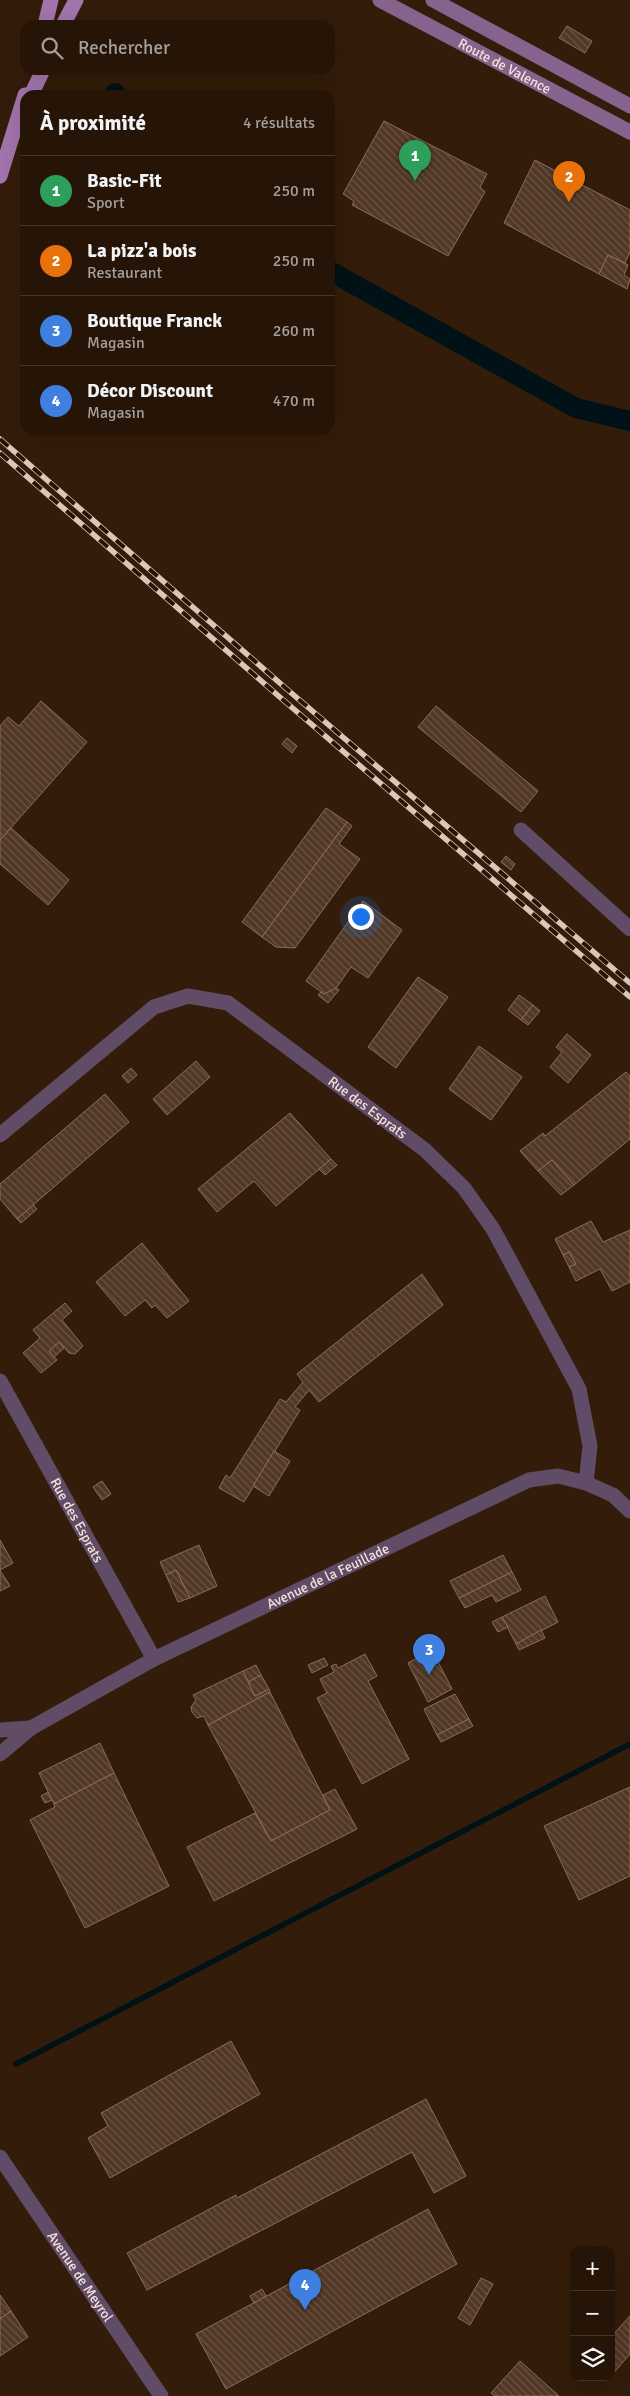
<!DOCTYPE html>
<html lang="fr">
<head>
<meta charset="utf-8">
<style>
	body { margin:0; font-family:Signika,sans-serif; background:#322215; color:#f1f3f6 }
	.controls { position:absolute; right:15px; bottom:15px; display:grid; overflow:hidden; border-radius:10px; box-shadow:0 5px 20px #0002 }
	.controls button { width:45px; height:45px; display:grid; place-items:center; padding:0; border:0; border-bottom:1px solid #423428; background:#261507; color:#f1f3f6; font:25px sans-serif }
	.you { position:absolute; left:360px; top:916px; width:18px; height:18px; margin:-12px; border:4px solid #fff; border-radius:50%; background:#1a73e8; box-shadow:0 0 0 8px #1a73e833 }
	.badge { display:grid; place-items:center; width:32px; height:32px; border-radius:50%; background:#b45309; color:#fff; font-size:16px; font-weight:700 }
	.pin { position:absolute; translate:-50% -41px; filter:drop-shadow(0 1px 2px #0008) }
	.pin::after { content:''; position:absolute; top:26px; width:18px; height:15px; background:inherit; clip-path:polygon(0 0,100% 0,50% 100%) }
	.list { margin:0; padding:0; list-style:none }
	h2 { display:flex; justify-content:space-between; align-items:center; height:65px; margin:0; padding:0 20px; font-size:21px }
	h2 small { font-size:16px; font-weight:400; color:#a49f9b }
	.list li { display:grid; grid-template-columns:32px 1fr auto; gap:15px; align-items:center; box-sizing:border-box; height:70px; padding:0 20px; border-top:1px solid #423428 }
	.list b { display:block; font-size:19px; white-space:nowrap }
	.list p { margin:0; font-size:16px; white-space:nowrap; color:#a49f9b }
	.list em { font-size:16px; font-style:normal; color:#a49f9b }
	.icon { flex:none; width:28px; height:28px; fill:none; stroke:currentColor; stroke-width:2; stroke-linecap:round; stroke-linejoin:round }
	.map { position:relative; flex:none; width:630px; height:2396px; overflow:hidden }
	.search { position:absolute; background:#261507; box-shadow:0 5px 20px #0002; left:20px; top:20px; width:315px; height:55px; display:flex; align-items:center; gap:12px; box-sizing:border-box; padding:0 18px; border-radius:15px; color:#a49f9b; font-size:19px }
	.panel { position:absolute; background:#261507; box-shadow:0 5px 20px #0002; left:20px; top:90px; width:315px; height:345px; border-radius:15px }
	.map>svg:first-child { display:block }
	.lines { fill:none; stroke-linecap:round; stroke-linejoin:round }
	.stream { stroke:#001217; stroke-width:5.5 }
	.canal { stroke:#001217; stroke-width:20 }
	.building { fill:url(#building-back-hatch); stroke:#8a6e59 }
	.street { stroke:#614c67; stroke-width:15 }
	.secondary { stroke:#85638d; stroke-width:15 }
	.primary { stroke:#a174ab; stroke-width:15 }
	.rail-casing { stroke:#d8c7ba; stroke-width:5.5 }
	.rail { stroke:#281202; stroke-width:4; stroke-dasharray:11; stroke-linecap:butt }
	.labels { text-anchor:middle; stroke-width:4; stroke-linejoin:round; paint-order:stroke }
	.street-label { font-size:14px; fill:#f4e3d8; stroke:#281202 }
</style>
</head>
<body>
<div class="map">
<svg width="630" height="2396" viewBox="0 0 630 2396">
	<defs>
		<pattern id="building-back-hatch" width="6" height="6" patternUnits="userSpaceOnUse" patternTransform="scale(1.25)"><rect width="6" height="6" fill="#513725"/><path d="M-1 5l2 2M0 0l6 6M5-1l2 2" fill="none" stroke="#6b5444"/></pattern>
	</defs>
	<rect width="100%" height="100%" fill="#331c09"/>
	<g class="lines">
		<path class="stream" d="M16 2064 630 1744"/>
		<g class="canal">
			<path d="M115 93 117 95"/>
			<path d="M330 271 576 408 630 421"/>
		</g>
	</g>
	<g class="building">
		<path d="M567 26 592 41 585 53 559 38Z"/>
		<path d="M384 121 487 174 480 187 485 192 448 256 352 205 354 201 343 194Z"/>
		<path d="M535 160 630 210V252L625 263 608 255 599 274 504 223Z"/>
		<path d="M608 255 628 265 624 275 630 279 627 289 599 274Z"/>
		<path d="M41 701 87 742 0 840V726L8 717 19 726Z"/>
		<path d="M436 706 538 791 521 812 418 727Z"/>
		<path d="M287 738 297 746 292 753 282 744Z"/>
		<path d="M326 808 347 822 262 937 242 922Z"/>
		<path d="M347 822 352 826 339 844 360 859 295 948 276 947 262 937Z"/>
		<path d="M11 828 69 880 48 905 0 864V840Z"/>
		<path d="M506 856 515 864 511 870 501 862Z"/>
		<path d="M363 901 402 930 368 978 351 967 334 991 324 994 306 981Z"/>
		<path d="M418 977 448 997 396 1068 368 1047Z"/>
		<path d="M336 988 339 990 328 1003 318 995 321 992 324 994Z"/>
		<path d="M519 995 533 1005 521 1020 508 1010Z"/>
		<path d="M533 1005 540 1011 528 1025 521 1020Z"/>
		<path d="M567 1034 591 1055 568 1083 550 1067 562 1052 556 1047Z"/>
		<path d="M479 1046 522 1077 491 1120 449 1089Z"/>
		<path d="M196 1061 210 1077 167 1115 153 1099Z"/>
		<path d="M131 1068 137 1075 128 1083 122 1076Z"/>
		<path d="M626 1072 630 1076V1139L574 1185 552 1160 538 1171 520 1151 543 1133 545 1136Z"/>
		<path d="M105 1094 129 1122 17 1219 0 1199V1184Z"/>
		<path d="M290 1113 331 1159 276 1206 254 1181 217 1212 198 1189Z"/>
		<path d="M331 1159 337 1165 325 1175 319 1169Z"/>
		<path d="M552 1160 574 1185 561 1195 538 1171Z"/>
		<path d="M33 1205 37 1209 21 1223 17 1219Z"/>
		<path d="M591 1221 603 1242 630 1230V1282L612 1291 600 1269 576 1281 569 1267 576 1264 569 1252 563 1255 555 1239Z"/>
		<path d="M142 1243 189 1301 167 1318 155 1305 152 1308 145 1300 125 1316 96 1282Z"/>
		<path d="M569 1252 576 1264 569 1267 563 1255Z"/>
		<path d="M422 1274 443 1305 319 1402 309 1390 295 1407 300 1410 244 1502 219 1488 226 1475 230 1478 280 1399 286 1402 303 1382 297 1374Z"/>
		<path d="M65 1303 72 1311 62 1320 83 1346 75 1354 69 1353 59 1342 49 1351 57 1360 41 1373 23 1353 40 1338 33 1330Z"/>
		<path d="M59 1342 64 1348 54 1357 49 1351Z"/>
		<path d="M274 1451 290 1461 269 1496 253 1486Z"/>
		<path d="M102 1481 111 1494 102 1500 93 1487Z"/>
		<path d="M0 1540 13 1563 0 1570 10 1586 0 1591Z"/>
		<path d="M199 1545 217 1586 190 1598 176 1570 166 1575 160 1562Z"/>
		<path d="M503 1555 512 1572 459 1598 450 1581Z"/>
		<path d="M176 1570 190 1598 178 1602 166 1575Z"/>
		<path d="M512 1572 521 1590 496 1602 492 1595 465 1608 459 1598Z"/>
		<path d="M545 1596 558 1622 516 1644 502 1617Z"/>
		<path d="M502 1617 508 1627 498 1632 492 1622Z"/>
		<path d="M541 1630 545 1638 519 1650 516 1644Z"/>
		<path d="M432 1650 452 1689 428 1702 408 1663Z"/>
		<path d="M365 1654 377 1676 368 1681 409 1759 362 1784 317 1698 327 1693 320 1679 334 1672 331 1666 336 1664 338 1668Z"/>
		<path d="M324 1658 328 1665 312 1673 308 1665Z"/>
		<path d="M256 1665 261 1675 248 1682 243 1671Z"/>
		<path d="M243 1671 255 1696 269 1689 270 1692 208 1725 204 1716 197 1718 192 1712 191 1707 196 1700 193 1695Z"/>
		<path d="M261 1675 269 1689 255 1696 248 1682Z"/>
		<path d="M270 1692 330 1810 271 1841 208 1725Z"/>
		<path d="M455 1694 469 1719 437 1735 424 1709Z"/>
		<path d="M469 1719 473 1726 441 1742 437 1735Z"/>
		<path d="M100 1743 114 1773 54 1804 39 1773Z"/>
		<path d="M114 1773 169 1886 85 1928 30 1820 55 1807 54 1804Z"/>
		<path d="M630 1787V1876L579 1900 544 1826Z"/>
		<path d="M335 1789 357 1829 214 1901 187 1847 255 1813 271 1841 330 1810 323 1795Z"/>
		<path d="M48 1792 52 1800 45 1803 41 1796Z"/>
		<path d="M231 2041 260 2094 110 2178 88 2138 108 2126 101 2113Z"/>
		<path d="M426 2099 466 2176 434 2193 412 2152 147 2290 127 2253 236 2195 237 2198Z"/>
		<path d="M428 2209 457 2264 226 2389 196 2334Z"/>
		<path d="M481 2278 493 2284 470 2325 458 2318Z"/>
		<path d="M262 2289 266 2296 254 2303 250 2296Z"/>
		<path d="M0 2295 11 2311 0 2319Z"/>
		<path d="M11 2311 28 2337 0 2356V2319Z"/>
		<path d="M630 2316V2354L611 2376V2337Z"/>
		<path d="M520 2361 559 2396H495L491 2393Z"/>
	</g>
	<g class="lines">
		<g class="street">
			<path d="M521 830 630 929"/>
			<path id="s1" d="M0 1135 154 1007 188 996 228 1003 425 1150 464 1188 493 1229 579 1389 590 1446 586 1483"/>
			<path id="s2" d="M0 1381 154 1659"/>
			<path d="M0 1730 31 1728"/>
			<path id="s3" d="M0 1754 31 1728 154 1659 529 1480 558 1476 586 1483 613 1495 630 1511"/>
			<path id="s4" d="M0 2157 161 2396"/>
		</g>
		<g class="secondary">
			<path id="s5" d="M380 0 630 132"/>
			<path d="M433 0 630 106"/>
		</g>
		<g class="primary">
			<path d="M45 25 51 0"/>
			<path d="M63 25 76 0"/>
			<path d="M31 95 43 70"/>
			<path d="M0 176 25 95"/>
		</g>
		<g class="rail-casing">
			<g id="rail">
				<path d="M0 439 289 691 630 983"/>
				<path d="M0 453 282 699 630 997"/>
			</g>
		</g>
		<use href="#rail" class="rail"/>
	</g>
	<g class="labels">
		<g class="street-label">
			<text dy="5" stroke="none"><textPath href="#s5" startOffset="141">Route de Valence</textPath></text>
			<text dy="5" stroke="none"><textPath href="#s1" startOffset="451">Rue des Esprats</textPath></text>
			<text dy="5" stroke="none"><textPath href="#s2" startOffset="159">Rue des Esprats</textPath></text>
			<text dy="5" stroke="none"><textPath href="#s3" startOffset="374">Avenue de la Feuillade</textPath></text>
			<text dy="5" stroke="none"><textPath href="#s4" startOffset="144">Avenue de Meyrol</textPath></text>
		</g>
	</g>
</svg>
<div class="controls">
<button>+</button>
<button>−</button>
<button><svg class="icon" aria-label="layers" viewBox="0 0 24 24"><path d="M12 4l9 5-9 5-9-5zM3 14l9 5 9-5"/></svg></button>
</div>
<div class="you"></div>
<div class="pin badge" style="left:415px;top:181px;background:#2e9e5b">1</div>
<div class="pin badge" style="left:569px;top:202px;background:#e8710a">2</div>
<div class="pin badge" style="left:429px;top:1675px;background:#3f7fe0">3</div>
<div class="pin badge" style="left:305px;top:2310px;background:#3f7fe0">4</div>
<div class="search"><svg class="icon" aria-label="search" viewBox="0 0 24 24"><circle cx="10" cy="10" r="6"/><path d="M15 15l6 6"/></svg>Rechercher</div>
<section class="panel">
<h2>À proximité<small>4 résultats</small></h2>
<ul class="list">
<li><span class="badge" style="background:#2e9e5b">1</span><div><b>Basic-Fit</b><p>Sport</p></div><em>250 m</em></li>
<li><span class="badge" style="background:#e8710a">2</span><div><b>La pizz'a bois</b><p>Restaurant</p></div><em>250 m</em></li>
<li><span class="badge" style="background:#3f7fe0">3</span><div><b>Boutique Franck</b><p>Magasin</p></div><em>260 m</em></li>
<li><span class="badge" style="background:#3f7fe0">4</span><div><b>Décor Discount</b><p>Magasin</p></div><em>470 m</em></li>
</ul>
</section>
</div>
</body>
</html>
